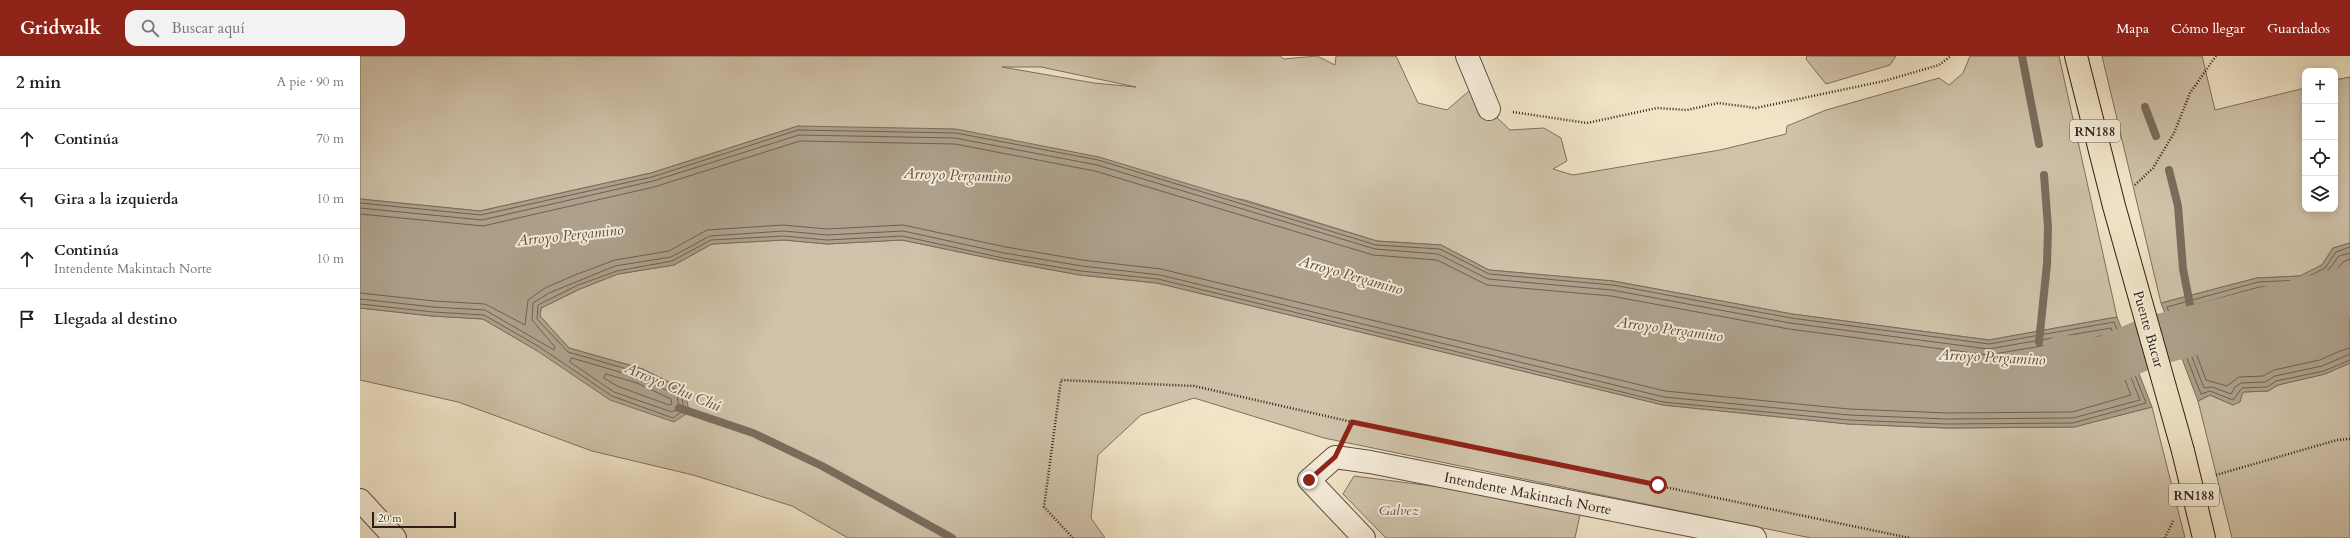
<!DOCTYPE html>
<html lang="es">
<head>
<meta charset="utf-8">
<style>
	body { margin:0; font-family:Cardo,serif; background:#f2f2f2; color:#222 }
	.controls { position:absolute; right:12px; top:12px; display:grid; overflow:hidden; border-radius:8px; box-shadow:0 2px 10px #0003 }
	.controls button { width:36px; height:36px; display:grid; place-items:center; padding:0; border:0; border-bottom:1px solid #e0e0e0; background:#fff; color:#222; font:20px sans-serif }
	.scale { position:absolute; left:12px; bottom:10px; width:84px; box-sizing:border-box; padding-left:4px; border:2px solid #2d1e18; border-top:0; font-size:11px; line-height:14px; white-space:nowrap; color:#2d1e18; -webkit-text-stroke:3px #f6eedb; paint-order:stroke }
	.stop { position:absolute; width:12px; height:12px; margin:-9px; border:3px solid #8f2418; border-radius:50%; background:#fff }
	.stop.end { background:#8f2418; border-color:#fff; box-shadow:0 1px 4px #0008 }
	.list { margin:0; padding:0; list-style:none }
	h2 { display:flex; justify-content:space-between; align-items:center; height:52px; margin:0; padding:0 16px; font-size:17px }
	h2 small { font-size:13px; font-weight:400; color:#767676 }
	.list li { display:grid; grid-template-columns:26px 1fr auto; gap:12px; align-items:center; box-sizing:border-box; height:60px; padding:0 16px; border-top:1px solid #e0e0e0 }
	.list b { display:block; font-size:15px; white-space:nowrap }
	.list p { margin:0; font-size:13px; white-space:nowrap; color:#767676 }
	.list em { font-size:13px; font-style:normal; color:#767676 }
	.icon { flex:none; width:22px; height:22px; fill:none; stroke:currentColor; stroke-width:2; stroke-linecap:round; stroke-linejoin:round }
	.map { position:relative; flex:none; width:1990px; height:482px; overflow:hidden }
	header { display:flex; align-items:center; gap:24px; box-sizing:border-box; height:56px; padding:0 20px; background:#8f2418; color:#fff }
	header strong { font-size:19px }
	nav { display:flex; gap:22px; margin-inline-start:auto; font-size:14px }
	.search { width:280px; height:36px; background:#f2f2f2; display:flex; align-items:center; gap:10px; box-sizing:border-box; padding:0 14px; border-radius:12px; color:#767676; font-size:15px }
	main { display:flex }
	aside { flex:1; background:#fff }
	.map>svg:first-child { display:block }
	.green { fill:#d0c3aa; stroke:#7e7061; fill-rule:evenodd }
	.water { fill:#aea18c; stroke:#7a6d5e }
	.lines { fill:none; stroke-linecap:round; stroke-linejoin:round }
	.shore { stroke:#6e6052; stroke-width:1 }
	.stream { stroke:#7a6d5e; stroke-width:8 }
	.river { stroke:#aea18c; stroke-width:50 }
	.street-casing { stroke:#5e5044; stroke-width:24 }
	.highway-casing { stroke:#2d1e18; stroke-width:24 }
	.path { stroke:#2d1e18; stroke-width:2.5; stroke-dasharray:1 2; stroke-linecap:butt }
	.street { stroke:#f6eedb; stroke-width:22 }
	.highway { stroke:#f1e5c8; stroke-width:22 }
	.highway-bridge-casing { stroke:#2d1e18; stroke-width:24; stroke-linecap:butt }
	.highway-bridge { stroke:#f1e5c8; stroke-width:22 }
	.route { stroke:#8f2418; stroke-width:5 }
	.labels { text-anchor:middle; stroke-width:4; stroke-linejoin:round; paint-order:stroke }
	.shield { fill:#f6eedb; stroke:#695c52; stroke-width:1 }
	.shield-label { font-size:13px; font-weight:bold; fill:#2d1e18 }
	.street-label { font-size:14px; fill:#2d1e18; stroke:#f6eedb }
	.park-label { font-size:14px; font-style:italic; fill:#5e5044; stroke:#f6eedb }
	.water-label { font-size:15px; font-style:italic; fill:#5a4c41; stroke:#f6eedb }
</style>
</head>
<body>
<header>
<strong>Gridwalk</strong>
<div class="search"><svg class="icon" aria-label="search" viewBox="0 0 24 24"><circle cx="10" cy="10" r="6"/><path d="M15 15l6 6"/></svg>Buscar aquí</div>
<nav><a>Mapa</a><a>Cómo llegar</a><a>Guardados</a></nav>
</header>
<main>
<aside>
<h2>2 min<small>A pie · 90 m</small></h2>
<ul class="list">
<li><svg class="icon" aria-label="ahead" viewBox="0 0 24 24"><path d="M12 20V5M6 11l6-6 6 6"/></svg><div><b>Continúa</b></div><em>70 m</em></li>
<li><svg class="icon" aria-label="left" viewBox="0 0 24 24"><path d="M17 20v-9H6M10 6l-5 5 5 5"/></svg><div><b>Gira a la izquierda</b></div><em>10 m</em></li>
<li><svg class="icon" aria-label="ahead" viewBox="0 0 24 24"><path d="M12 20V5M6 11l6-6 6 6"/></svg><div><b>Continúa</b><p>Intendente Makintach Norte</p></div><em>10 m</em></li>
<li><svg class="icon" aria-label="arrive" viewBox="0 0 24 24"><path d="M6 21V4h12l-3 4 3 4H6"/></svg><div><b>Llegada al destino</b></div></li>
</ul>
</aside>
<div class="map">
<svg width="1990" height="482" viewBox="0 0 1990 482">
	<rect width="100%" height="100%" fill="#f1e5c8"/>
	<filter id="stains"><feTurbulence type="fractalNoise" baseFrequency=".005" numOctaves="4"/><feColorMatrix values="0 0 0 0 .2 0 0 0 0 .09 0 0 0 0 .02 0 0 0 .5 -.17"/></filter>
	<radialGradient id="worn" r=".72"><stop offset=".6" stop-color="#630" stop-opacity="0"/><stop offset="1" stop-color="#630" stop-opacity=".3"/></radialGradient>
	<g class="green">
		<path d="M0 0H920L924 3 957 0 975 9 976 0H1036L1058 47 1087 54 1109 35 1150 74 1184 72 1201 82 1207 105 1193 113 1213 119 1360 94 1426 78 1427 70 1466 54 1579 22 1589 29 1603 17 1610 0H1699L1757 261 1629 284 1432 258 1253 225 1129 214 1081 189 1017 185 885 144 438 70 291 117 120 155 0 143ZM642 11H681L776 31 734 27Z"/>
		<path d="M1447 0H1536L1530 9 1466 28 1446 3Z"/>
		<path d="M1742 0H1842L1855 54 1945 32V153H1975V24L1990 21V187L1973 192 1962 209 1940 220 1897 222 1801 247Z"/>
		<path d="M424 184 467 188 542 184 643 205 720 219 797 227 1303 349 1488 368 1587 372 1714 371 1792 351 1825 482H1451L964 382 834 342 781 359 738 399 731 462 745 482H488L432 450 333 419 232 395 98 346 0 324V252L72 260 123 263 176 294 283 313 209 292 180 260 181 252 220 233 258 218 314 209 352 188Z"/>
		<path d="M1990 307V482H1872L1838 345 1850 339 1873 349 1883 336 1908 335 1918 329 1965 318Z"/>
		<path d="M994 420 1222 449 1215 482H1026L983 438Z"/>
	</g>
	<g class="water">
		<path d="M438 70 596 73 739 101 1017 185 1081 189 1129 214 1253 225 1432 258 1629 284 1757 261 1792 351 1714 371 1587 372 1488 368 1303 349 797 227 720 219 643 205 542 184 467 188 424 184 352 188 314 209 258 218 220 233 181 252 180 260 209 292 283 313 325 334 329 356 314 366 250 344 176 294 123 263 72 260 0 252V143L120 155 291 117Z"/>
		<path d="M1990 187V307L1965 318 1918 329 1908 335 1883 336 1880 346 1873 349 1850 339 1838 345 1801 247 1897 222 1940 220 1962 209 1973 192Z"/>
	</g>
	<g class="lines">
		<g class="shore">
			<path d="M0 147 121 159 292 121 438 74 596 77 738 104 1016 189 1080 193 1129 218 1253 229 1431 262 1629 288 1754 266 1786 347 1713 367 1587 368 1489 364 1303 346 798 223 721 215 643 202 542 180 467 184 424 180 351 184 312 205 257 215 218 229 178 249 177 263 208 296 281 317 321 336 324 354 313 362 252 340 178 290 124 259 73 256 0 248"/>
			<path d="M0 152 122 164 293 125 439 79 595 82 737 109 1015 193 1078 198 1128 223 1252 234 1430 267 1628 293 1751 272 1780 344 1713 362 1587 363 1489 359 1304 341 800 219 722 210 644 197 543 175 467 179 424 175 350 180 311 201 255 210 189 237 173 247 172 264 195 291 194 294 125 254 73 251 0 243"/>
			<path d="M0 158 123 170 294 131 440 85 595 88 735 115 1013 199 1077 204 1127 229 1251 240 1429 273 1628 299 1747 279 1771 339 1712 356 1587 357 1489 353 1305 335 801 213 722 204 646 191 543 169 467 173 423 169 347 174 309 195 255 204 215 219 185 232 168 244 165 269 125 248 74 245 0 237"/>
			<path d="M1990 191 1976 196 1965 212 1941 224 1898 226 1807 251 1841 338 1850 335 1873 344 1882 332 1907 331 1916 325 1964 315 1990 304"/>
			<path d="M1990 197 1979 200 1967 216 1943 229 1899 231 1814 255 1844 332 1852 331 1871 338 1875 331 1881 327 1905 326 1915 320 1962 310 1990 298"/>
			<path d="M1990 203 1983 206 1971 221 1945 234 1900 237 1822 259 1846 324 1867 330 1879 321 1903 320 1914 314 1960 304 1980 295 1990 292"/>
			<path d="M212 302 280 322 317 339 319 352 312 356 254 336 210 306Z"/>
			<path d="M246 318 277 327 311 343 312 348 309 349 257 330 244 322Z"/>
		</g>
		<g class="stream">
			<path d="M1662 0 1679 88"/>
			<path d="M1785 51 1796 80"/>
			<path d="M1809 114 1818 150 1823 213 1830 249"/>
			<path d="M1679 286 1687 208 1688 171 1684 119"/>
			<path d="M319 352 393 377 462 410 592 482"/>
		</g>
		<path class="river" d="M1704 304 1744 306 1792 285 1990 235"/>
		<g class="street-casing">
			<g id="street">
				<path d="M1107 0 1129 53"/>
				<path d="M0 444 35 482"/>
				<path id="s1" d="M1004 482 949 424 975 401 1010 406 1395 482"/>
			</g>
		</g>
		<g class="highway-casing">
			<g id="highway">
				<path d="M1716 0 1754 150 1792 285"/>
				<path d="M1823 395 1844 482"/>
			</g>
		</g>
		<g class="path">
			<path d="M1153 56 1227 67 1297 52 1327 54 1358 47 1396 52 1524 25 1579 9 1591 0"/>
			<path d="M1775 129 1793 112 1814 77 1830 37 1856 0"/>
			<path d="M987 376 992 366 1550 482"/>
			<path d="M1856 419 1977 384 1990 383"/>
			<path d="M713 482 684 451 701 324 834 330 992 366"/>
			<path d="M1805 482 1813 465"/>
		</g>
		<use href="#street" class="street"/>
		<use href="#highway" class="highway"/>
		<g class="highway-bridge-casing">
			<path id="highway-bridge" d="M1792 285 1823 395"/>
		</g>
		<use href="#highway-bridge" class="highway-bridge"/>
	</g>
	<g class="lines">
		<path class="route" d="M949 424 975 401 992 366 1298 429"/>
	</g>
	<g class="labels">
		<g class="shield">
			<rect x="1710" y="64" width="50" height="22" rx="3"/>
			<rect x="1809" y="428" width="50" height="22" rx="3"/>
		</g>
		<g class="shield-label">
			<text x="1735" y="80">RN188</text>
			<text x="1834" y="444">RN188</text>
		</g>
		<g class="street-label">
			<text transform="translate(1789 273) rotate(74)" y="5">Puente Bucar</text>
			<text dy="5" stroke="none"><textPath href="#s1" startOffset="311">Intendente Makintach Norte</textPath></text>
		</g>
		<g class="park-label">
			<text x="1039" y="459">Galvez</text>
		</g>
		<g class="water-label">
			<text transform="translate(597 119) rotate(2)" y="5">Arroyo Pergamino</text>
			<text transform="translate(210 179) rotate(-6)" y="5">Arroyo Pergamino</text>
			<text transform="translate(991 219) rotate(16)" y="5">Arroyo Pergamino</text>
			<text transform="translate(1310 273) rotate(8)" y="5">Arroyo Pergamino</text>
			<text transform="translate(1632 301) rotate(3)" y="5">Arroyo Pergamino</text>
			<text transform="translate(313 331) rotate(23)" y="5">Arroyo Chu Chú</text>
		</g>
	</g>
	<rect width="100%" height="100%" filter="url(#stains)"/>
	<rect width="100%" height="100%" fill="url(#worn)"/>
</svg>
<div class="controls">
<button>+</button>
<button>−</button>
<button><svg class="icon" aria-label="locate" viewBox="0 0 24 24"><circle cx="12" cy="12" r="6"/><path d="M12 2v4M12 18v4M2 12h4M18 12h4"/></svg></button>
<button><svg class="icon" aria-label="layers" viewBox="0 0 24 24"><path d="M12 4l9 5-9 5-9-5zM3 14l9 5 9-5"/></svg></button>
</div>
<div class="scale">20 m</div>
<div class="stop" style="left:1298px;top:429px"></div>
<div class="stop end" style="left:949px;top:424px"></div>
</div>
</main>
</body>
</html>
